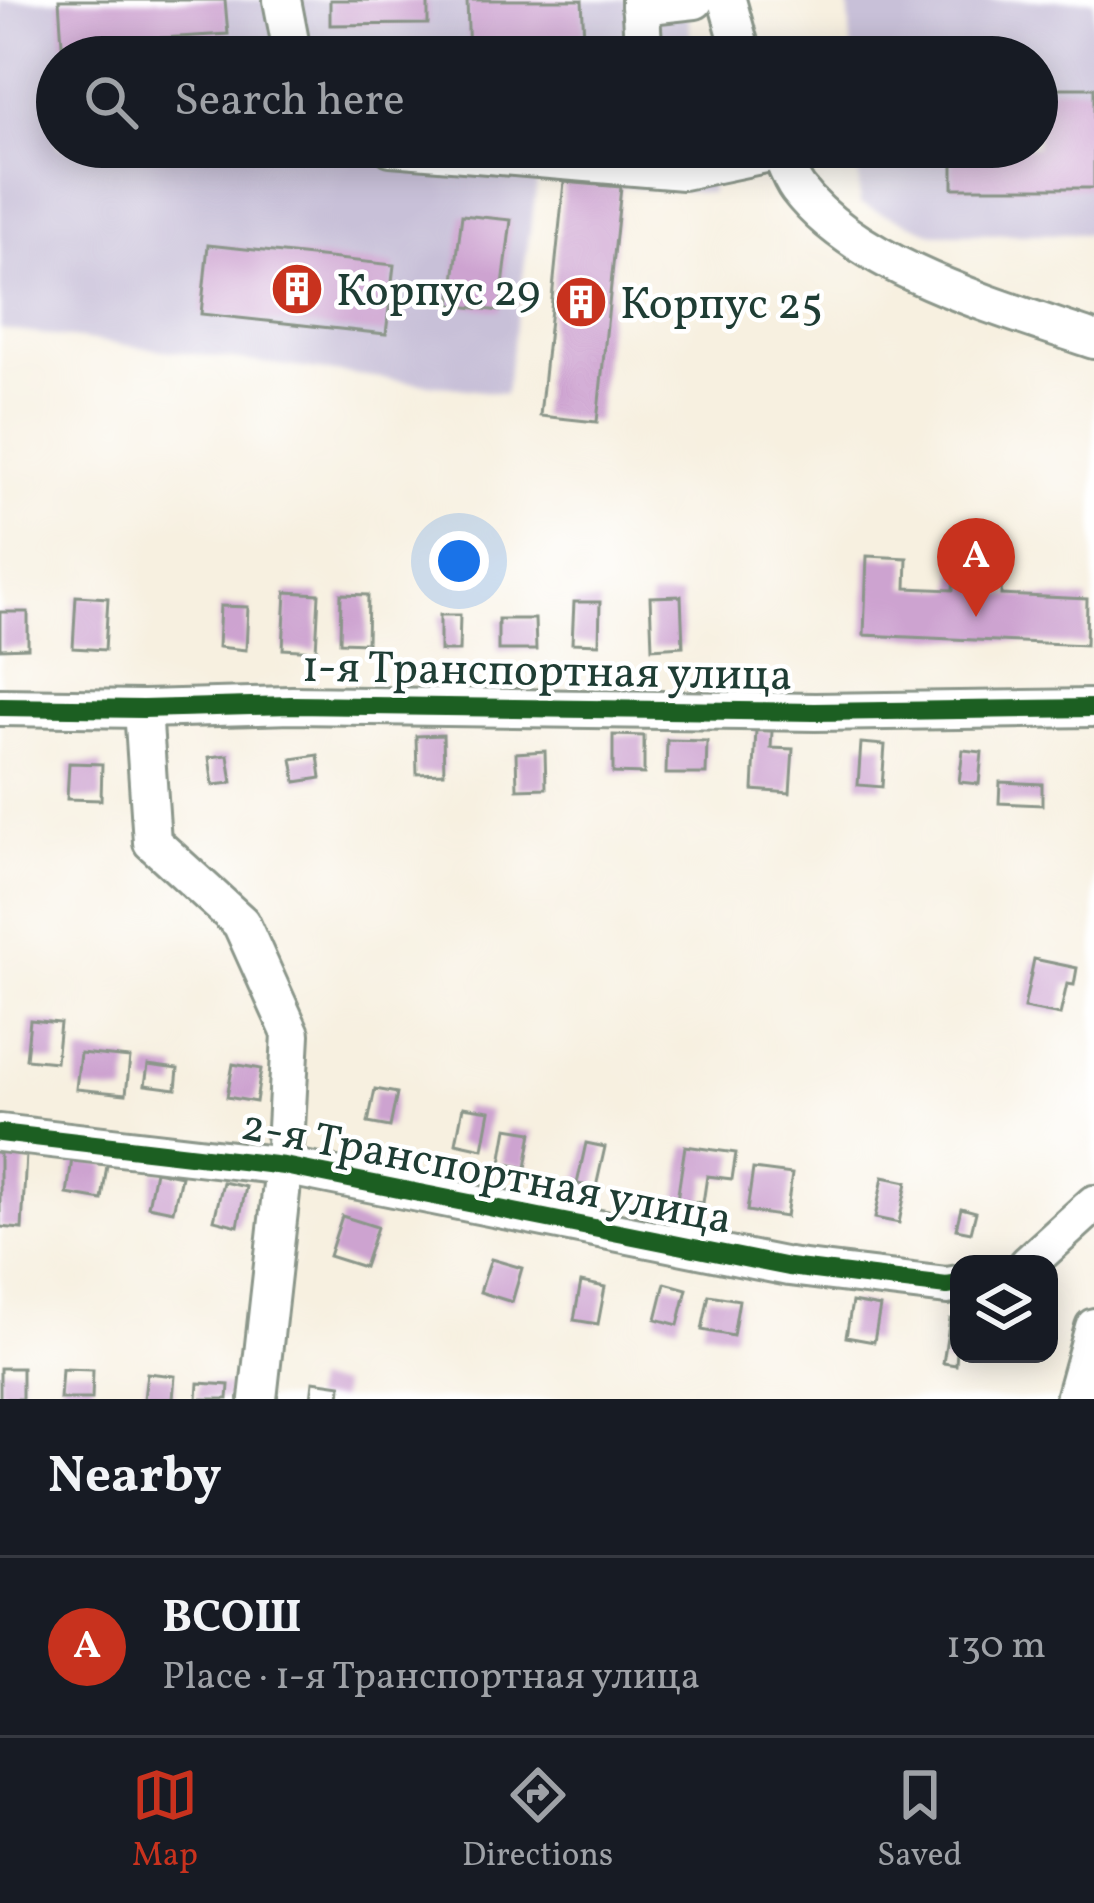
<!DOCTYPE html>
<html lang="en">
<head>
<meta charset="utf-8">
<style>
	body { margin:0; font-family:Vollkorn,serif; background:#242831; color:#f1f3f6 }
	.controls { position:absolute; right:36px; bottom:36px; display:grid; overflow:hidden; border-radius:24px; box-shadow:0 6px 30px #0003 }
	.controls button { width:108px; height:108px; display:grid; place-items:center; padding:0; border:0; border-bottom:3px solid #363941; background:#171b24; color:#f1f3f6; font:60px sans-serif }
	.you { position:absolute; left:459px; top:561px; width:42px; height:42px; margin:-30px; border:9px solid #fff; border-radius:50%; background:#1a73e8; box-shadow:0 0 0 18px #1a73e833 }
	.badge { display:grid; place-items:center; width:78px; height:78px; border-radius:50%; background:#c8321e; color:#fff; font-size:39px; font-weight:700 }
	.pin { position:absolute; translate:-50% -99px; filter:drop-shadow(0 3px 6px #0008) }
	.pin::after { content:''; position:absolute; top:63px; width:42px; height:36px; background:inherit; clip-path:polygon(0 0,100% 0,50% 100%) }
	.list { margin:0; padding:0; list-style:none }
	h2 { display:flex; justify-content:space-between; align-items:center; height:156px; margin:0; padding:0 48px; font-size:51px }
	h2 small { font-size:39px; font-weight:400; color:#9ea1a6 }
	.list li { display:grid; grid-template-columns:78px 1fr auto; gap:36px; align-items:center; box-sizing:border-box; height:180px; padding:0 48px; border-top:3px solid #363941 }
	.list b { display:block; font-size:45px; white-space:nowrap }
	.list p { margin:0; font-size:39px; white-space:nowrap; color:#9ea1a6 }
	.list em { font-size:39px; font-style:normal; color:#9ea1a6 }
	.icon { flex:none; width:66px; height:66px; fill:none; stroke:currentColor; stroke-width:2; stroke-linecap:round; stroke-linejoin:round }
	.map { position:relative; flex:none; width:1094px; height:1399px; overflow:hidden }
	.search { position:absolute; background:#171b24; box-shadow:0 6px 30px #0003; left:36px; right:36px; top:36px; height:132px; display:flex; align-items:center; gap:30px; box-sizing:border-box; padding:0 42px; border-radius:66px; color:#9ea1a6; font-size:45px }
	.sheet { height:336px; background:#171b24 }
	nav { display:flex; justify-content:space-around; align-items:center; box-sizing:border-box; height:168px; border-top:3px solid #363941; background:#171b24; font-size:33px; color:#9ea1a6 }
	nav a { display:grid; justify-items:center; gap:6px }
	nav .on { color:#c8321e }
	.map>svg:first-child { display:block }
	.industrial { fill:#c8c0d8 }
	.building { fill:#cda3d0 }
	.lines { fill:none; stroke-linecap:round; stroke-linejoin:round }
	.minor-casing { stroke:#8b968a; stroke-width:42 }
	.minor { stroke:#fff; stroke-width:36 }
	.cycleway-casing { stroke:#fff; stroke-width:26 }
	.cycleway { stroke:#1b5e20; stroke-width:18 }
	.labels { text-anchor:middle; stroke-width:9; stroke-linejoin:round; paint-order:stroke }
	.poi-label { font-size:45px; fill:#1f3d34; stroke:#fff; text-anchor:start }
	.street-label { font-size:45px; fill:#1f3d34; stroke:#fff }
</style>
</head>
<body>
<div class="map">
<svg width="1094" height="1399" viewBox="0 0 1094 1399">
	<rect width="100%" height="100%" fill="#fff"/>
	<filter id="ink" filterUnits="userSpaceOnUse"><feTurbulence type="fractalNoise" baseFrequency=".00833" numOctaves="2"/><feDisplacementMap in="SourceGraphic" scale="24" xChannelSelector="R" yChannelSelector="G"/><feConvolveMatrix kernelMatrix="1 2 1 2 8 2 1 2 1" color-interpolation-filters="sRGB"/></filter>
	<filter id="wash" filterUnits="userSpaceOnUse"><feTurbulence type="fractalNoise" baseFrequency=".004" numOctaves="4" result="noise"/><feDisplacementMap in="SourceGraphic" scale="48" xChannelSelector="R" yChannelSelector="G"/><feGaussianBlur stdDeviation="2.7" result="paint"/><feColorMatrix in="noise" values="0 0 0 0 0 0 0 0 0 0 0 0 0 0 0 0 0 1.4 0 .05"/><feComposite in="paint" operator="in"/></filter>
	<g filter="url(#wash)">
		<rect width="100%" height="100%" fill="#f7f0e0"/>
		<g class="industrial">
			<path d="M0 0H686L693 57H57V147H705L711 193 621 187 539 171 505 394 0 329Z"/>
			<path d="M848 0H1094V234H935L860 204 857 147H1037V57H852Z"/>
		</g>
		<g id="blocks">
			<g class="building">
				<path d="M59 0H225L228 34 62 44Z"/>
				<path d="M330 0H428V24L330 25Z"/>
				<path d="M467 0H582L585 57H469Z"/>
				<path d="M1037 88H1094V188H953V147H1037Z"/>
				<path d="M564 182 621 187 597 422 540 416Z"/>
				<path d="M462 215 511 220 500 311 451 305Z"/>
				<path d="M208 245 394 265 386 334 201 314Z"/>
				<path d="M867 556 907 558 906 588 953 590 955 556 1003 558 1001 595 1087 599 1086 645 864 635Z"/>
				<path d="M286 592 319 594 316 651 283 649Z"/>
				<path d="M341 594 368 595 367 643 340 642Z"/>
				<path d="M76 596 108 598 105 650 73 648Z"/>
				<path d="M681 596 683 646 652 648 650 597Z"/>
				<path d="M574 602H600L599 644 572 643Z"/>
				<path d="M220 606 248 607 246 650 218 647Z"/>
				<path d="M0 612H28V648L0 649Z"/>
				<path d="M440 615H460L459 651H440Z"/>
				<path d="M498 619H535L536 650H498Z"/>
				<path d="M756 730 772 731 771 748 793 749 790 793 753 790Z"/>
				<path d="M443 735 444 773 417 774 416 736Z"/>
				<path d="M613 735 644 736V774L613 773Z"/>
				<path d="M667 740 707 741 706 774H666Z"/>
				<path d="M861 743 885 745 882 787 858 785Z"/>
				<path d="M963 750 982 752 979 784 959 782Z"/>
				<path d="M545 751 546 788 517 789 516 753Z"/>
				<path d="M228 755 232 783 213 785 209 757Z"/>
				<path d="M318 755 321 778 296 782 292 759Z"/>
				<path d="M69 763 102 764 101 800 67 799Z"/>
				<path d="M1000 782 1042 784V805L999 803Z"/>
				<path d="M1034 959 1077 968 1074 985 1067 984 1060 1015 1024 1008Z"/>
				<path d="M30 1020 60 1023 56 1062 26 1059Z"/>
				<path d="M80 1053 130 1058 126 1094 76 1089Z"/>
				<path d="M233 1064 261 1069 256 1102 227 1097Z"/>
				<path d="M148 1065 178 1069 176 1089 145 1085Z"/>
				<path d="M375 1089 397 1093 390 1127 368 1123Z"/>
				<path d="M463 1107 490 1111 483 1149 456 1143Z"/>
				<path d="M507 1128 532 1132 526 1168 501 1163Z"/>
				<path d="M586 1143 605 1147 596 1187 577 1184Z"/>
				<path d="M685 1146 736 1153 732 1179 707 1176 703 1203 677 1200Z"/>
				<path d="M0 1152 26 1154 22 1229 0 1227Z"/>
				<path d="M72 1159 107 1165 102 1200 67 1194Z"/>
				<path d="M753 1169 792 1174 786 1217 747 1211Z"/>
				<path d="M155 1171 181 1176 173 1211 148 1206Z"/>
				<path d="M883 1177 907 1182 899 1223 875 1218Z"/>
				<path d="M223 1182 246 1187 238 1226 214 1220Z"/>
				<path d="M961 1208 976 1212 971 1232 956 1229Z"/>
				<path d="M342 1216 377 1227 364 1267 329 1256Z"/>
				<path d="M491 1259 522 1268 512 1302 480 1292Z"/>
				<path d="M581 1282 605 1287 598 1324 574 1320Z"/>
				<path d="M665 1283 687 1289 678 1325 656 1319Z"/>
				<path d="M709 1295 739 1300 733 1336 702 1330Z"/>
				<path d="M852 1302 880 1307 874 1342 846 1337Z"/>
				<path d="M950 1319 959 1321 956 1365 943 1363Z"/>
				<rect x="0" y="1368" width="22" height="31"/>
				<path d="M62 1369 93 1370 92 1399H60Z"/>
				<path d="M147 1373 175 1376 173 1399H144Z"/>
				<path d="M313 1381 341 1385 340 1399H311Z"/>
				<path d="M198 1383 229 1385 228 1399H197Z"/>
			</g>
		</g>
	</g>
	<g filter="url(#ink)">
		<use href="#blocks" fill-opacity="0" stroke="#8b968a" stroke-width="3"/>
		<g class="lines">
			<g class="minor-casing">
				<g id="minor">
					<path d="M282 0 293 57"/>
					<path d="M640 0 644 57"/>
					<path d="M727 0 743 57"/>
					<path d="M640 6 695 0"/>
					<path d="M391 147 683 171 780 151"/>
					<path d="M778 147C784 160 789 177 798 189 859 269 1002 308 1094 340"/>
					<path d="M0 707 143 709 292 705 815 712 1094 708"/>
					<path d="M143 709 152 842 241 923 291 1034 284 1166 258 1399"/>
					<path d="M0 1133 284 1166 789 1267 947 1286 959 1284"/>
					<path d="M1028 1264 1094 1204"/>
					<path d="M1074 1399 1094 1327"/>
				</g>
			</g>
			<use href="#minor" class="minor"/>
			<g class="cycleway-casing">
				<g id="cycleway">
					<path d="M0 707 143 709 292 705 815 712 1094 708"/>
					<path d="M0 1133 284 1166 789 1267 947 1286 959 1284"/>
				</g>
			</g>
			<use href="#cycleway" class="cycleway"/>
		</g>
	</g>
	<defs>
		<g id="building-disc" transform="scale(2.7)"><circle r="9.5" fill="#c8321e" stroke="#fff"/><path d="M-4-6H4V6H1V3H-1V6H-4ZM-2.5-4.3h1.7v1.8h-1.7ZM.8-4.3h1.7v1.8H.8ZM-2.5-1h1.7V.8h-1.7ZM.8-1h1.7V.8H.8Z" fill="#fff"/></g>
	</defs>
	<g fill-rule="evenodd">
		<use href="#building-disc" x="297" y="289"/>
		<use href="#building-disc" x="581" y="302"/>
	</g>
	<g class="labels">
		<g class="poi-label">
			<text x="336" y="305">Корпус 29</text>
			<text x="620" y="318">Корпус 25</text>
		</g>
		<g class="street-label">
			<text transform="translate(547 669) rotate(1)" y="16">1-я Транспортная улица</text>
			<text transform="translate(487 1170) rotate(11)" y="16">2-я Транспортная улица</text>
		</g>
	</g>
</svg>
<div class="controls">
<button><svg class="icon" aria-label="layers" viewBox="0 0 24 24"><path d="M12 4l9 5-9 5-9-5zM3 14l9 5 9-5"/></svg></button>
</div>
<div class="you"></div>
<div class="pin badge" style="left:976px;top:617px">A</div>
<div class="search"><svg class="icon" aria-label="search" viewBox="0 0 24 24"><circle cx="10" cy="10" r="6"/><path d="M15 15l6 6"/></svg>Search here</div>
</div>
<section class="sheet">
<h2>Nearby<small></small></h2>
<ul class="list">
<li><span class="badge">A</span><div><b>ВСОШ</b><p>Place · 1-я Транспортная улица</p></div><em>130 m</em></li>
</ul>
</section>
<nav>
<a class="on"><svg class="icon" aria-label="map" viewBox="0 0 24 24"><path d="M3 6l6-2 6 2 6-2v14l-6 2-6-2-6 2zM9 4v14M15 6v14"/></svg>Map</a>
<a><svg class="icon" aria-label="directions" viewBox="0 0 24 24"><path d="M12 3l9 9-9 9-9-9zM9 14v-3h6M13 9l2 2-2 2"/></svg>Directions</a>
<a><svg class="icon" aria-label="saved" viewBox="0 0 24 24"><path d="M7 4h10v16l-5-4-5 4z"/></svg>Saved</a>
</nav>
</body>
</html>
